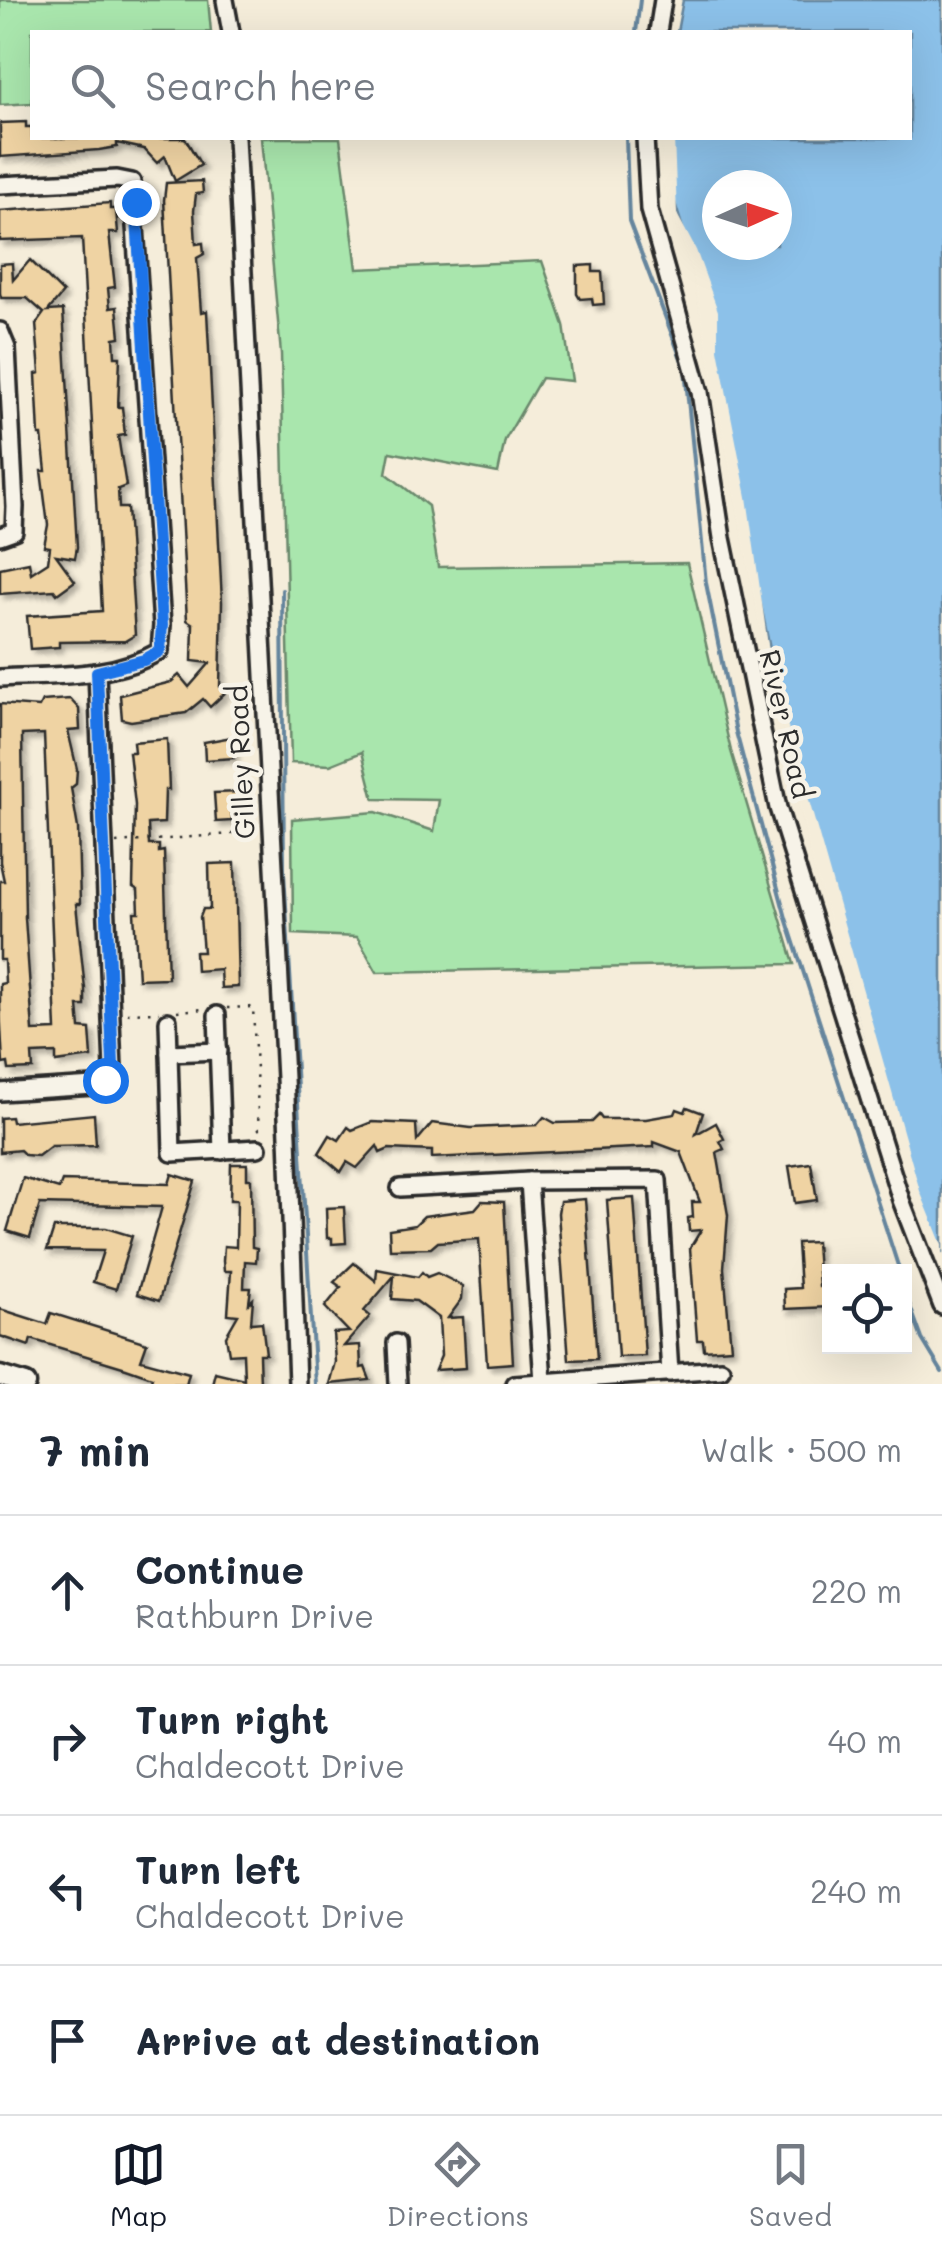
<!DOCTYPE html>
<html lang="en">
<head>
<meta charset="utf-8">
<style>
	body { margin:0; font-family:Mali,sans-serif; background:#f6f6f7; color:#1f2937 }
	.controls { position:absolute; right:30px; bottom:30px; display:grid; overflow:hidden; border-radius:0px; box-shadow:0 10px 40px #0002 }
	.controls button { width:90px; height:90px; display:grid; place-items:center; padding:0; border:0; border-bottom:2px solid #e0e1e3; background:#fff; color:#1f2937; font:50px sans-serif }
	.compass { position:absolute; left:702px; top:170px; width:90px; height:90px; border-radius:50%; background:#fff; box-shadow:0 10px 40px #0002; rotate:87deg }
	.stop { position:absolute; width:30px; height:30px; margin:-22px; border:8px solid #1a73e8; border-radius:50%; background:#fff }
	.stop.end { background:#1a73e8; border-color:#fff; box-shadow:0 2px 10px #0008 }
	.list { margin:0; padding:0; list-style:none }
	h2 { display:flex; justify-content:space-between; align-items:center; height:130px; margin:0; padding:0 40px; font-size:42px }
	h2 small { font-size:32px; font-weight:400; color:#747a83 }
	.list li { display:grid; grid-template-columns:65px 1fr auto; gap:30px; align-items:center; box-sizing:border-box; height:150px; padding:0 40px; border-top:2px solid #e0e1e3 }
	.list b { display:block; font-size:38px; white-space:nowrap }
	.list p { margin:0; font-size:32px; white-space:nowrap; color:#747a83 }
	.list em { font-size:32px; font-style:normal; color:#747a83 }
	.icon { flex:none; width:55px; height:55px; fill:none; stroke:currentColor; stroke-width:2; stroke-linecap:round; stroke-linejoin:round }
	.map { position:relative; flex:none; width:942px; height:1384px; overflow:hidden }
	.search { position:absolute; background:#fff; box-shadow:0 10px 40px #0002; left:30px; right:30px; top:30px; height:110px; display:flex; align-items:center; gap:25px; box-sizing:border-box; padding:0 35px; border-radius:0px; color:#747a83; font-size:38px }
	.sheet { height:730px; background:#fff }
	nav { display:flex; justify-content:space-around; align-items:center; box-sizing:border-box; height:140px; border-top:2px solid #e0e1e3; background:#fff; font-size:28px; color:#747a83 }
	nav a { display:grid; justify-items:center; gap:5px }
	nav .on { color:#111827 }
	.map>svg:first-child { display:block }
	.green { fill:#a9e6ad; stroke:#6a886c; stroke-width:2.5 }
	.water { fill:#8cc1e9; stroke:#65859d; stroke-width:2.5; fill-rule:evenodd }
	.pier { fill:#f5edda }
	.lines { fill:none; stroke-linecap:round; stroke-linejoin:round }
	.stream { stroke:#65859d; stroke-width:4 }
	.building { fill:#efd3a3; stroke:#2b2b2b; stroke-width:2.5; fill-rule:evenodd; filter:url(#shadow) }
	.minor-casing { stroke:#2b2b2b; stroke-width:22 }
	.major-casing { stroke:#2b2b2b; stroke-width:25 }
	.path { stroke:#2b2b2b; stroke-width:2.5; stroke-dasharray:2.5 8; stroke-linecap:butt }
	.minor { stroke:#f7f3e8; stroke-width:15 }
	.major { stroke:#f7f3e8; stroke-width:18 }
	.route { stroke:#1a73e8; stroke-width:12 }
	.labels { text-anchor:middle; stroke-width:9; stroke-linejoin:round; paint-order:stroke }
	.street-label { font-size:28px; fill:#2b2b2b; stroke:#f7f3e8 }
</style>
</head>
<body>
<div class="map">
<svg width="942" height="1384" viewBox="0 0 942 1384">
	<defs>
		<filter id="shadow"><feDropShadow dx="4.5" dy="4.5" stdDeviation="2.5" flood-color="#0004"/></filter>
	</defs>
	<rect width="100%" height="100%" fill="#f5edda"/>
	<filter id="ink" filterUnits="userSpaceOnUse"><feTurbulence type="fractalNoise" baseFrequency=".01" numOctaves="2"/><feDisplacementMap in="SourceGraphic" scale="20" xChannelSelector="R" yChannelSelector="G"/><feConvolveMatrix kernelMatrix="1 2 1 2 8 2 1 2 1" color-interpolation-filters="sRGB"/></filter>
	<g filter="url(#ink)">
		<g class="green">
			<path d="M0 0H208L211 32H32V103L0 105Z"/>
			<path d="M261 138H340L357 269 542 261 564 325 572 381 541 378 505 440 498 473 390 452 386 473 428 506 438 567 687 563 731 751 794 964 377 972 357 937 293 934 292 819 376 812 434 831 439 800 374 799 362 752 330 765 291 763 281 354Z"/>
		</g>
		<path class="water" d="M683 0H942V1254C827 973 770 657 714 359 708 329 705 298 696 269 682 219 665 192 668 138H910V32H677ZM717 185H777V245H717Z"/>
		<path class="pier" d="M663 138H674L677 214 696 250 718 311V349L747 497 771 667 920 1191 942 1245V1259L901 1162 811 858 756 608 693 274 661 177Z"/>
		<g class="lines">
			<g class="stream">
				<path d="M636 32 640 0"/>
				<path d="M626 138 629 221 685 369 706 583 736 732 786 918 900 1272"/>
				<path d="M282 590 284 873 315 1384"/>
				<path d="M904 1290 922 1339 942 1372"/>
			</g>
		</g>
		<g class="building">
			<path d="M26 122V127H32V138H185L201 165 175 181 165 156 157 163 144 149 117 143V147L99 150 0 157V123Z"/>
			<path d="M202 181 203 193 196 194 194 211 196 244 203 243 204 254 197 258 201 312 207 311 222 602 220 687 225 693 210 707 203 699 186 713 131 721 122 719 120 695 171 682 179 675 189 687 210 663 192 661 193 624 187 620 164 200 166 183Z"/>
			<path d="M110 203V209H116L118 233H109L115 287 108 288 110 308 117 307 120 337 114 338 115 357H120L118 407H122L125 435 118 436 126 486 118 489 119 508H127L135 635 125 641 59 642V647L30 649 27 616 102 611 82 238 0 241V211Z"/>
			<path d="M30 260 63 293 48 311 63 310 77 547 75 558 56 555 75 581 57 594 54 590 0 594V568L29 562 31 573 48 562 50 547 44 546 48 525 41 471H46L42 435H39L36 374 40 373 36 324 44 313 27 298H1L0 293V264L12 263 13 280Z"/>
			<path d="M593 265V272H602L604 304 593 305 592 298 580 299 577 294V266Z"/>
			<path d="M70 699 79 709 80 730 68 731 77 769 76 784 71 788 78 828 80 904H76L85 989V1006H78L80 1028 90 1029 92 1057 56 1062V1053L32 1054 33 1069 9 1070 8 1063 3 1064 0 1008V984L5 983 4 960H0V881H4L0 862V704L39 707 42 701ZM44 734 56 1030 33 1031 25 918 22 735Z"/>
			<path d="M232 737 234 758 205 760 204 742Z"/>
			<path d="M167 739 169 790H165L164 823 148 824 149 845H159V852L164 851 168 978 138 979 134 912H139L138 890 133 887 135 805 129 752H134L133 742Z"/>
			<path d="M241 792V804H231L232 821 216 822 214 793Z"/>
			<path d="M235 863 238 987 221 988 220 969 196 971 195 952H203L200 917 203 909H210L209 864Z"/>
			<path d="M687 1107 703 1113 696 1134 716 1123 724 1139 720 1141 724 1149 717 1152 728 1215 724 1268 731 1348 704 1350 703 1340H697L690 1248 701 1230 689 1231 688 1218 693 1217 692 1202H700L681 1152 654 1142V1147L432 1158V1151L389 1149 380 1153 377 1146 357 1168 347 1162 341 1172 319 1153 330 1135 339 1140 348 1127 352 1130 372 1122 416 1124 417 1141 432 1123 471 1128 537 1125 544 1117 555 1123 592 1122 599 1115 602 1119H646L675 1114 677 1109 685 1112Z"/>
			<path d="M94 1114 96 1145 51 1146 38 1156 25 1155 20 1150 0 1152V1118L11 1117 12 1122Z"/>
			<path d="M811 1163 817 1200 795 1203 789 1166Z"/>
			<path d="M231 1164H247V1179H251L252 1247 257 1248 256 1262 245 1261 244 1288H251L249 1303 253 1299 251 1323 262 1322 266 1354H259L260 1384H212L215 1372 244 1379 243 1353 229 1354 226 1336 238 1315 228 1314 231 1271H224L223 1261 224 1246 236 1247 237 1200H230Z"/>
			<path d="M172 1174 195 1181 159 1301 137 1294 162 1207 40 1204 30 1238 7 1231 23 1178 59 1189 62 1181 169 1184Z"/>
			<path d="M634 1198 645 1356 618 1357 607 1200Z"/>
			<path d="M585 1199 597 1359 569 1360 558 1213 560 1201Z"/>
			<path d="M482 1201 504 1202 513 1363 487 1365 479 1239 438 1242 431 1248 390 1249 389 1229 415 1225 424 1216 475 1209Z"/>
			<path d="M344 1207 346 1243 332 1244V1238H327L326 1208Z"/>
			<path d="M54 1228H106L132 1236 116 1289 93 1282 103 1251 47 1250Z"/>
			<path d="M816 1242 819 1287 830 1286V1307L785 1309 784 1289 800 1288 797 1243Z"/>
			<path d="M354 1263 376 1281 377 1269 418 1277 422 1272 427 1277 437 1273 463 1286 462 1299 448 1318 463 1317 466 1368 435 1370 441 1356 439 1318 416 1301 392 1299 394 1276 364 1311 370 1316 344 1346 360 1345 361 1368 365 1367 370 1380 329 1384 335 1362 333 1333 349 1332 325 1307 341 1287 334 1282Z"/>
			<path d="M0 1309 47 1324 51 1313 147 1343 141 1360 189 1373 186 1384H150L152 1377 126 1368 31 1339 29 1346 0 1336Z"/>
		</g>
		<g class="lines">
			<g class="minor-casing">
				<g id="minor">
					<path d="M225 0 231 32"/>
					<path d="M658 32 663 0"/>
					<path d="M236 138 288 1136 297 1384"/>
					<path d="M645 138 649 210 700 392 722 538 778 808 901 1200 942 1306"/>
					<path d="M0 185 117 179 132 182 162 625 160 651C112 679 53 675 0 678"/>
					<path d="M0 331 7 348 15 507 14 531 0 536"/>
					<path d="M217 1015 222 1151"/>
					<path d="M168 1021 172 1153 258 1148"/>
					<path d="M169 1053 219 1051"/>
					<path d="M0 1092 94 1086 105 1080 113 1069 97 672"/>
					<path d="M400 1188 529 1181"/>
					<path d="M396 1343 398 1384"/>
					<path d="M543 1381 529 1181 658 1180 670 1373"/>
					<path d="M514 1384 721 1369"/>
				</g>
			</g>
			<g class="major-casing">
				<path id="major" d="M0 1376 26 1384"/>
			</g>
			<g class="path">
				<path d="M116 843 257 832"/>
				<path d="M227 1008 253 1007 259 1133"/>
				<path d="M177 1011 204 1009"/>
				<path d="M127 1013 159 1012"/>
			</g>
			<use href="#minor" class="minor"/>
			<use href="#major" class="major"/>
		</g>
	</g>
	<g class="lines" filter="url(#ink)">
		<path class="route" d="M105 1080 113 1064 97 672 144 660 160 651 162 625 136 202"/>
	</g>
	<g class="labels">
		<g class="street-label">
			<text transform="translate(786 724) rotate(77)" y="10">River Road</text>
			<text transform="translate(241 762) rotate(-93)" y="10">Gilley Road</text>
		</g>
	</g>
</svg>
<div class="controls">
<button><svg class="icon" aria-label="locate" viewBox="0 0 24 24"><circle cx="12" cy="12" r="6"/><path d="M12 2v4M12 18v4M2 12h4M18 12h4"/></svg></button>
</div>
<svg class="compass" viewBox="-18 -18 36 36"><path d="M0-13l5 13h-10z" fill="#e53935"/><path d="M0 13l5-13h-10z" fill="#747a83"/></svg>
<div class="stop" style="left:105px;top:1080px"></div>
<div class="stop end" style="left:136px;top:202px"></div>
<div class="search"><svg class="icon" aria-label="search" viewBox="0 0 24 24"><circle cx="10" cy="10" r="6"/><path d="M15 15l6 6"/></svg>Search here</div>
</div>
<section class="sheet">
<h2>7 min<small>Walk · 500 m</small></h2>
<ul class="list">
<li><svg class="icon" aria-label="ahead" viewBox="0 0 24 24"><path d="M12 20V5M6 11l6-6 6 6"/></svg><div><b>Continue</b><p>Rathburn Drive</p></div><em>220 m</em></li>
<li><svg class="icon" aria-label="right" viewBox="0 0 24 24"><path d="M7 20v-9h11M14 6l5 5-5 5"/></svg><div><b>Turn right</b><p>Chaldecott Drive</p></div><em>40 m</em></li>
<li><svg class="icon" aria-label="left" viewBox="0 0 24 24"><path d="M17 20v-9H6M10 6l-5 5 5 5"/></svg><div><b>Turn left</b><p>Chaldecott Drive</p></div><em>240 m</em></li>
<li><svg class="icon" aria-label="arrive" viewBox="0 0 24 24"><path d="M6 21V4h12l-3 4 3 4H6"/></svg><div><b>Arrive at destination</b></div></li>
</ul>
</section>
<nav>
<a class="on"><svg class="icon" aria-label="map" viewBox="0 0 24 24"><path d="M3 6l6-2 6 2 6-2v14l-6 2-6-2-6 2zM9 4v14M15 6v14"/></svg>Map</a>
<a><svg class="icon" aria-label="directions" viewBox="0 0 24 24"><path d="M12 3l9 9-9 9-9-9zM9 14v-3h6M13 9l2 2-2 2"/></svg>Directions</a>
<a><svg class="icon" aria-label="saved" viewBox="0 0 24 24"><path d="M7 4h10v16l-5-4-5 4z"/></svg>Saved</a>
</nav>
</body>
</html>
